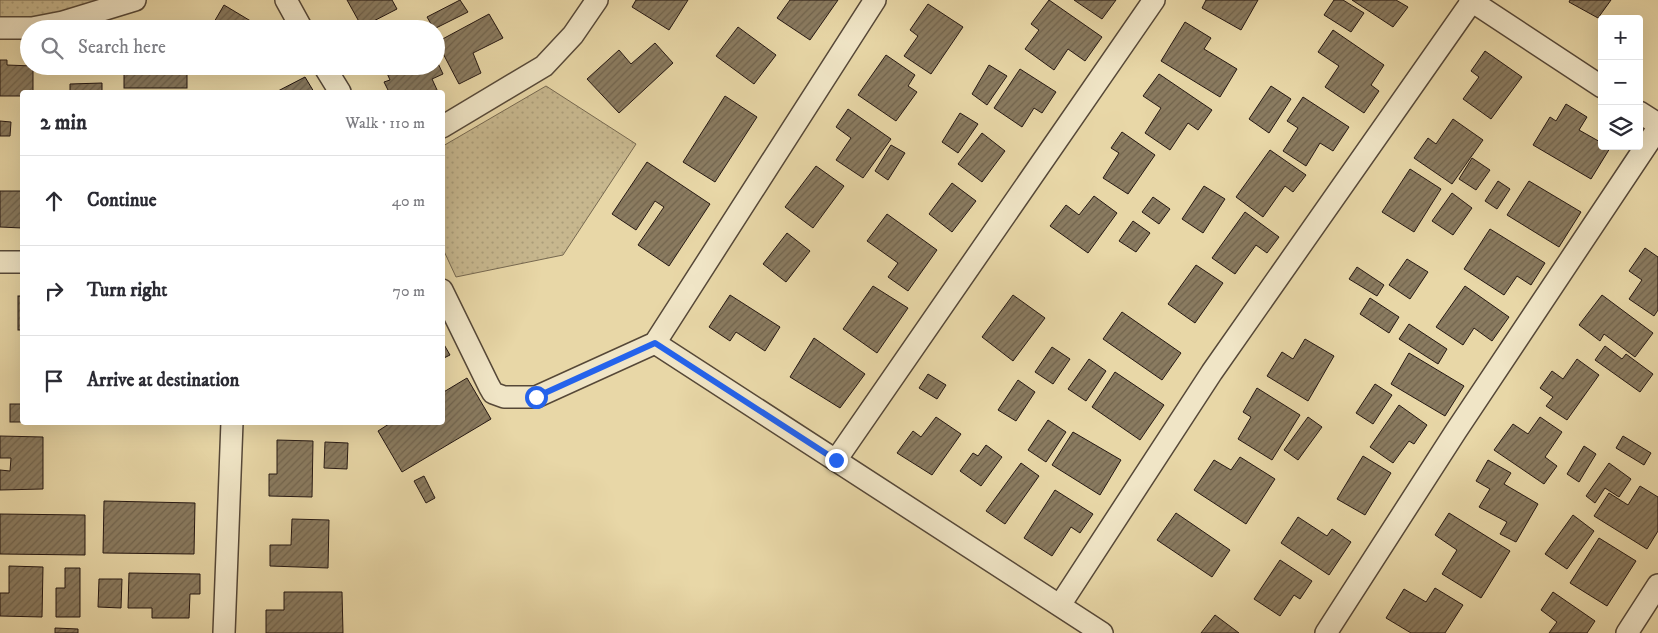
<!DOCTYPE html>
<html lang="en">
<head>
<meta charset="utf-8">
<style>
	body { margin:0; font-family:"IM FELL DW Pica",serif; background:#f7f7f7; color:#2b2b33 }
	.controls { position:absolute; right:15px; top:15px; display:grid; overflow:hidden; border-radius:5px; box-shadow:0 5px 20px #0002 }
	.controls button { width:45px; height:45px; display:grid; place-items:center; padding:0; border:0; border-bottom:1px solid #e1e1e2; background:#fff; color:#2b2b33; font:25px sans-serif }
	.stop { position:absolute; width:15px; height:15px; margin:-11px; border:4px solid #2563eb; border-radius:50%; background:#fff }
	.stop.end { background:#2563eb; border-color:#fff; box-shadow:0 1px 5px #0008 }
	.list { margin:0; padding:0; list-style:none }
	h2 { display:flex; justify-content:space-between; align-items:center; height:65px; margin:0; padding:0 20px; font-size:21px }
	h2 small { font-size:16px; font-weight:400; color:#7c7c81 }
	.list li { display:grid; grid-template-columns:32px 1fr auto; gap:15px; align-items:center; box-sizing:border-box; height:90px; padding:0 20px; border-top:1px solid #e1e1e2 }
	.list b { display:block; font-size:19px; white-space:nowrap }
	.list em { font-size:16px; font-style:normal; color:#7c7c81 }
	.icon { flex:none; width:28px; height:28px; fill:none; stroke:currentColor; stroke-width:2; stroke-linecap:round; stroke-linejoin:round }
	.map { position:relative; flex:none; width:1658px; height:633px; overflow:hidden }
	.search { position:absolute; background:#fff; box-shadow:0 5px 20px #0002; left:20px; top:20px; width:425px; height:55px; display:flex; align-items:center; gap:12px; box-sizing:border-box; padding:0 18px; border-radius:28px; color:#7c7c81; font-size:19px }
	.panel { position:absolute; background:#fff; box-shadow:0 5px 20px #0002; left:20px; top:90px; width:425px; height:335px; border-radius:5px }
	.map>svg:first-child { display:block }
	.grass { fill:url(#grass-dots); stroke:#766850 }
	.building { fill:url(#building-hatch); stroke:#251813 }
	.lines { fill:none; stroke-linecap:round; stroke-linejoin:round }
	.minor-casing { stroke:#564838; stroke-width:24 }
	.minor { stroke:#f0e5c6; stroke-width:21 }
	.route { stroke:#2563eb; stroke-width:6 }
</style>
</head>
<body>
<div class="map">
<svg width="1658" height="633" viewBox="0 0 1658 633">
	<defs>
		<pattern id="grass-dots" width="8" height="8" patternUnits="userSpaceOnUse" patternTransform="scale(1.25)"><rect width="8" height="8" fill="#c7b78e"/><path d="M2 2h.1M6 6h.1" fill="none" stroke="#ab9d7a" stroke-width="1.8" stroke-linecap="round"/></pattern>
		<pattern id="building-hatch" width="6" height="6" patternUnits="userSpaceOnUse" patternTransform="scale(1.25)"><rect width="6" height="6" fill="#8a7b60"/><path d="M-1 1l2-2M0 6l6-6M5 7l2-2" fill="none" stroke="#71644e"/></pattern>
	</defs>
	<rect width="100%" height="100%" fill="#e8d7a7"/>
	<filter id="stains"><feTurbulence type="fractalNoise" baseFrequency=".004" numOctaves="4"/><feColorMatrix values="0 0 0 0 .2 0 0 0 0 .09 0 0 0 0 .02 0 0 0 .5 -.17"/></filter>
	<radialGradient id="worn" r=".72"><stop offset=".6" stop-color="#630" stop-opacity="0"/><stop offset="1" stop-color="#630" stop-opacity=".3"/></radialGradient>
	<g class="grass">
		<path d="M0 0H116L32 23H0Z"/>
		<path d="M546 86 636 144 563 255 456 277 443 249V146Z"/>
	</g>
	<g class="building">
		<path d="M347 0H392L397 9 362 27Z"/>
		<path d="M460 0 468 12 434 29 427 17Z"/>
		<path d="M636 0H688L669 30 632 7Z"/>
		<path d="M790 0H838L810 40 777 18Z"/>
		<path d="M1049 0 1102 37 1085 61 1068 49 1054 70 1025 49 1039 30 1031 24Z"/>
		<path d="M1074 0H1116L1102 19Z"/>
		<path d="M1206 0H1258L1241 30 1202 8Z"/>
		<path d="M1334 0H1343L1364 13 1351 32 1324 15Z"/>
		<path d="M1352 0H1396L1408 7 1393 27Z"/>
		<path d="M1570 0H1611L1598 18 1569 2Z"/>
		<path d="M928 4 963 27 931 74 904 56 918 36 910 30Z"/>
		<path d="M224 5 264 29H210Z"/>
		<path d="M489 14 503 38 473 53 481 73 459 84 437 42Z"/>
		<path d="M1185 22 1211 38 1204 49 1237 69 1220 97 1161 61Z"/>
		<path d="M738 27 776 55 754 84 716 56Z"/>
		<path d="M1333 30 1384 65 1371 85 1379 91 1364 113 1325 87 1339 66 1318 52Z"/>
		<path d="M655 43 673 63 619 113 587 79 619 50 631 64Z"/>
		<path d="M1485 51 1522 77 1491 119 1463 99 1479 77 1471 71Z"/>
		<path d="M886 55 915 75 908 86 917 92 896 121 858 95Z"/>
		<path d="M436 59 443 74 432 79 438 92H389L384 82 390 80 386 71 398 66H436Z"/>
		<path d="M0 60H7V65L33 66V92H22V96H0Z"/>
		<path d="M989 65 1007 76 987 105 972 94Z"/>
		<rect x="124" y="66" width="63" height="22"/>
		<path d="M1020 69 1056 92 1042 113 1034 108 1022 127 994 108Z"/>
		<path d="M1159 74 1212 110 1198 130 1188 123 1170 150 1145 133 1161 108 1143 96Z"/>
		<path d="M305 77 314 92H276Z"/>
		<path d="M102 83V92H70V84Z"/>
		<path d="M1271 86 1291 99 1269 133 1249 119Z"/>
		<path d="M725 96 757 117 715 182 683 162Z"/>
		<path d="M1303 97 1349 127 1333 151 1320 143 1306 166 1283 151 1298 128 1287 121Z"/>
		<path d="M1566 104 1587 117 1579 130 1602 143V146L1610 148 1591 179 1533 145 1550 117 1556 121Z"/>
		<path d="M848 109 891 139 863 178 836 160 851 138 836 127Z"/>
		<path d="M960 113 978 124 958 153 942 142Z"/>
		<path d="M1453 119 1483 140 1452 184 1414 158 1428 138 1436 144Z"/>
		<path d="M0 121 11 122 10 136H0Z"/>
		<path d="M1122 132 1155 155 1128 194 1103 178 1119 153 1111 148Z"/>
		<path d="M982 133 1005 151 982 182 958 164Z"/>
		<path d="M891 145 905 153 888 180 875 171Z"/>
		<path d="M1270 150 1306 175 1293 192 1285 186 1263 217 1236 197Z"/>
		<path d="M1472 158 1490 170 1476 190 1459 179Z"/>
		<path d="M647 162 710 204 669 266 638 245 664 207 655 201 636 230 612 214Z"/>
		<path d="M816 166 844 186 813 228 785 207Z"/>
		<path d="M1410 169 1441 189 1414 232 1382 212Z"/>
		<path d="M1498 181 1510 189 1497 209 1485 201Z"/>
		<path d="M1529 181 1581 212 1559 247 1507 215Z"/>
		<path d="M952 183 976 201 952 232 929 214Z"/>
		<path d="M1204 186 1225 199 1203 233 1182 219Z"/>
		<path d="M0 191H22V228L0 227Z"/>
		<path d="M1452 193 1472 208 1453 235 1432 221Z"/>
		<path d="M1094 196 1117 213 1088 253 1050 226 1066 205 1079 215Z"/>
		<path d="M1153 197 1170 209 1159 224 1142 212Z"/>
		<path d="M1245 212 1279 237 1267 253 1256 245 1235 274 1212 258Z"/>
		<path d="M887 214 937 250 908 291 888 277 898 263 867 241Z"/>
		<path d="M1133 221 1150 233 1136 252 1119 241Z"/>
		<path d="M1490 229 1545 263 1531 285 1517 276 1504 295 1464 269Z"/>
		<path d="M787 233 810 251 786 282 763 264Z"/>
		<path d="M1645 248 1658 257V310L1654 316 1629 299 1642 280 1629 271Z"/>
		<path d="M1407 259 1428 272 1410 299 1389 285Z"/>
		<path d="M1196 265 1223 283 1195 323 1168 304Z"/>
		<path d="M1357 267 1384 285 1377 296 1349 279Z"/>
		<path d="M873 286 908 308 877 353 843 329Z"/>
		<path d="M1465 286 1509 317 1492 341 1474 328 1463 345 1436 327Z"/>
		<path d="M730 295 780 327 765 351 736 332 730 341 709 327Z"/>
		<path d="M1013 295 1045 318 1013 361 982 337Z"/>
		<path d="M1602 295 1653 333 1635 357 1604 334 1600 341 1579 325Z"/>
		<rect x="18" y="296" width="4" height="34"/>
		<path d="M1370 298 1399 317 1389 333 1360 314Z"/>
		<path d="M1122 312 1181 353 1162 380 1103 339Z"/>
		<path d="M1409 324 1447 349 1438 364 1399 339Z"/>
		<path d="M814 338 865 374 840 408 790 377Z"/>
		<path d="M1305 339 1334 356 1308 401 1267 376 1282 352 1293 359Z"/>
		<path d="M442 341 450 355 442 359Z"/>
		<path d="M1605 346 1622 359 1626 354 1653 374 1640 392 1595 360Z"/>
		<path d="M1052 347 1070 359 1053 384 1035 372Z"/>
		<path d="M1409 353 1464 386 1445 416 1391 384Z"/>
		<path d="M1089 359 1106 371 1086 401 1068 389Z"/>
		<path d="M1577 359 1599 375 1567 420 1546 406 1553 397 1540 388 1552 371 1563 379Z"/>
		<path d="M1115 372 1164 405 1140 440 1092 407Z"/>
		<path d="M928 374 946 385 937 399 919 388Z"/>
		<path d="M467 378 491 419 402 472 378 431 392 422H442V393Z"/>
		<path d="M1018 380 1035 392 1016 421 998 410Z"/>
		<path d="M1375 384 1392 395 1373 424 1356 413Z"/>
		<path d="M1257 388 1300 415 1272 460 1238 439 1251 417 1243 412Z"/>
		<rect x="10" y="404" width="12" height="18"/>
		<path d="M1399 405 1427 425 1414 444 1409 441 1393 463 1370 447Z"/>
		<path d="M936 417 961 434 932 475 897 453 913 431 921 437Z"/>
		<path d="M1308 417 1322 427 1298 460 1284 450Z"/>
		<path d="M1540 417 1562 432 1545 457 1557 466 1544 484 1494 450 1513 424 1528 434Z"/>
		<path d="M1048 420 1066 432 1046 462 1028 450Z"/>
		<path d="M1073 432 1121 460 1100 495 1052 465Z"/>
		<path d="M0 436 43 437V489L0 490V470L10 471 11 458H0Z"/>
		<path d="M1623 436 1651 453 1644 465 1616 448Z"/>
		<path d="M277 440 313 441 312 497 269 496V474H277Z"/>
		<path d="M325 442 348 443 347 469 324 468Z"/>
		<path d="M986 445 1002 457 981 486 960 471 973 453 978 456Z"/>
		<path d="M1584 446 1596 454 1579 482 1567 474Z"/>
		<path d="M1363 456 1391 473 1365 515 1337 499Z"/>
		<path d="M1240 457 1275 479 1246 524 1194 490 1214 460 1231 470Z"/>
		<path d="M1488 460 1511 473 1504 484 1538 504 1516 542 1500 534 1507 522 1479 507 1490 489 1476 481Z"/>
		<path d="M1021 463 1039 476 1005 524 986 511Z"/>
		<path d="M1609 463 1631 479 1619 497 1605 488 1595 503 1586 496Z"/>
		<path d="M424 476 435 498 426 503 414 481Z"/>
		<path d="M1640 486 1658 497V531L1647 549 1594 516 1609 493 1628 505Z"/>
		<path d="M1055 490 1093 514 1080 533 1071 527 1052 556 1024 538Z"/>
		<path d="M104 501 195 503 194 554 103 553Z"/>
		<path d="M1176 513 1230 550 1212 577 1157 540Z"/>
		<path d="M1449 513 1510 551 1481 598 1442 574 1457 550 1435 535Z"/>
		<path d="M0 514 85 515V555L0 554Z"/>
		<path d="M1573 515 1594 531 1567 569 1545 554Z"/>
		<path d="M1298 517 1327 536 1332 529 1351 542 1329 575 1281 543Z"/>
		<path d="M292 519 329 520 328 568 270 566V545H291Z"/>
		<path d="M1599 538 1636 561 1607 606 1570 583Z"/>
		<path d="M1280 560 1312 581 1300 599 1294 595 1280 616 1254 599Z"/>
		<path d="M9 566 43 567 42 617 0 616V593H9Z"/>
		<path d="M65 568H80V617H56V588H65Z"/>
		<path d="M129 573 200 574V594H190L189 618H152V608H128Z"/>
		<path d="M99 579H122L121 608 98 607Z"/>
		<path d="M1435 588 1463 605 1445 633H1411L1386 618 1404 589 1426 602Z"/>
		<path d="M284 592H342L343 633H266V610H284Z"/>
		<path d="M1553 592 1595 621 1587 633H1549L1557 622 1541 610Z"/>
		<path d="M1215 615 1239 633H1201Z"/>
		<path d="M55 628 78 629V633H55Z"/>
	</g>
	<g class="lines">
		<g class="minor-casing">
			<g id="minor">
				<path d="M286 0 302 29"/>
				<path d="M1470 0 1602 87"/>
				<path d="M0 28H32L63 22 135 0"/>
				<path d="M324 66 340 92"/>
				<path d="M1639 112 1658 124"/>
				<path d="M442 127 544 66 573 35 597 0"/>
				<path d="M0 262H22"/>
				<path d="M442 290 489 386 493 393 504 397H536L655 343 875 0"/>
				<path d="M655 343 1102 633"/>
				<path d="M836 460 1154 0"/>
				<path d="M1060 605 1212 372 1472 1"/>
				<path d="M224 633 232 422"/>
				<path d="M1326 633 1456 431 1658 128"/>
				<path d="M1627 633 1658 585"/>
			</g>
		</g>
		<use href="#minor" class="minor"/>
	</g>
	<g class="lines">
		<path class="route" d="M536 397 655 343 836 460"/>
	</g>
	<rect width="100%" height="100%" filter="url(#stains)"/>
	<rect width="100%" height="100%" fill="url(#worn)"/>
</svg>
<div class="controls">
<button>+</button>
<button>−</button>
<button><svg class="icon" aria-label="layers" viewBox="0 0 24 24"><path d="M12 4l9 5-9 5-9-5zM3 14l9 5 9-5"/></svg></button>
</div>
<div class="stop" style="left:536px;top:397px"></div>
<div class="stop end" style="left:836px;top:460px"></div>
<div class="search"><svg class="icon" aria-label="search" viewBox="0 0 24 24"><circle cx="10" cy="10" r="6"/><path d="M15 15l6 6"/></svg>Search here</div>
<section class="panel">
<h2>2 min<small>Walk · 110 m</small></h2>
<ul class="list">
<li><svg class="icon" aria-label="ahead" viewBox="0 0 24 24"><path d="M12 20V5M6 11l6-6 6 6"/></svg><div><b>Continue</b></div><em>40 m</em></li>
<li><svg class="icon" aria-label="right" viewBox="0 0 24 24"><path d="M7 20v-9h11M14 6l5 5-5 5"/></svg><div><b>Turn right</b></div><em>70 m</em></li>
<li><svg class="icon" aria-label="arrive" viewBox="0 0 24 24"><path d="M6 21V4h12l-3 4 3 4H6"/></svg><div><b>Arrive at destination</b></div></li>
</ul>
</section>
</div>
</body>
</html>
